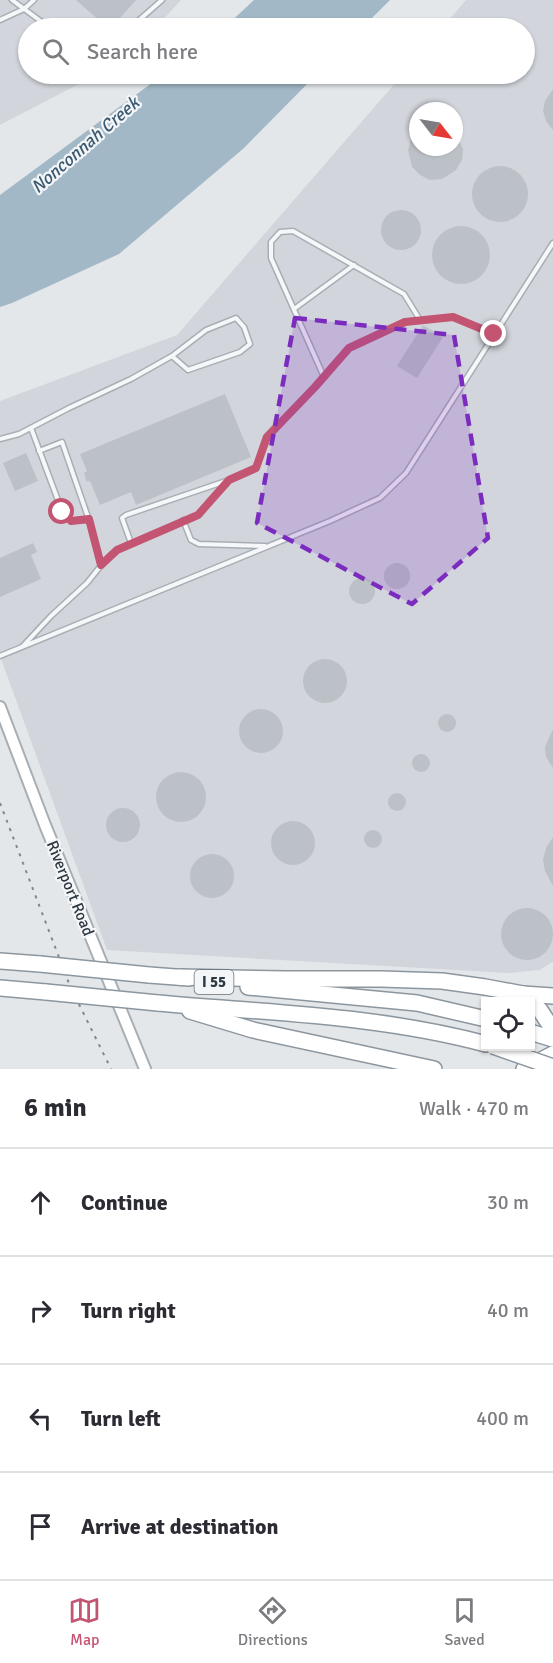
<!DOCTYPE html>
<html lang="en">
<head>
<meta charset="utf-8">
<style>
	body { margin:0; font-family:Signika,sans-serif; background:#f2f2f3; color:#2b2b33 }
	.controls { position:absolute; right:18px; bottom:18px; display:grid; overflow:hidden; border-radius:0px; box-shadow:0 2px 4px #0004 }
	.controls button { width:54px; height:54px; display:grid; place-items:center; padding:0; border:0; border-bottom:2px solid #e1e1e2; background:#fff; color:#2b2b33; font:30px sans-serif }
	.compass { position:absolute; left:409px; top:102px; width:54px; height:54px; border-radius:50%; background:#fff; box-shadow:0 2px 4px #0004; rotate:121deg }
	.stop { position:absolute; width:18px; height:18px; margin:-14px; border:4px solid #c35573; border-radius:50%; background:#fff }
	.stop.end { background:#c35573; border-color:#fff; box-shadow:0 2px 6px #0008 }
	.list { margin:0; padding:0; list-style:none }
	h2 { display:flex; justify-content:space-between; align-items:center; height:78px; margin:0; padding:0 24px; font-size:26px }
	h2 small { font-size:20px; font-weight:400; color:#7c7c81 }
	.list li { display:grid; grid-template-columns:39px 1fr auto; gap:18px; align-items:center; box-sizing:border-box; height:108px; padding:0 24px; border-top:2px solid #e1e1e2 }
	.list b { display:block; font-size:22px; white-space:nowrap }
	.list em { font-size:20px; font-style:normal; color:#7c7c81 }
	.icon { flex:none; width:33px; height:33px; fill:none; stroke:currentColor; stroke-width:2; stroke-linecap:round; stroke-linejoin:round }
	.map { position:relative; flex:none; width:553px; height:1069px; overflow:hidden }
	.search { position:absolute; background:#fff; box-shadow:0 2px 4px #0004; left:18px; right:18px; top:18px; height:66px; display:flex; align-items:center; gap:15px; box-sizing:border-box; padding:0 21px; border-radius:33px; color:#7c7c81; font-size:22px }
	.sheet { height:510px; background:#fff }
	nav { display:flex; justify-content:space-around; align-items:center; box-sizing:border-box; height:84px; border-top:2px solid #e1e1e2; background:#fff; font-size:16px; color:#7c7c81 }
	nav a { display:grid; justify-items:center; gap:3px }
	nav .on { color:#c35573 }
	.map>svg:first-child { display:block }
	.built { fill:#d2d6dc; fill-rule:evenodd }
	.water { fill:#a2b8c7 }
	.building { fill:#bbc1c6 }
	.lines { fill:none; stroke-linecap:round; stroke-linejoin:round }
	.lane-casing { stroke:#a8afb4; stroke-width:7 }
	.secondary-casing { stroke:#a8afb4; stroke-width:14 }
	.highway-casing { stroke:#8c969f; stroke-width:18 }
	.lane { stroke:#f6f7f9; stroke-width:4 }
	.secondary { stroke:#fff; stroke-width:10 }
	.highway { stroke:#fff; stroke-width:15 }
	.rail { stroke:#7e8892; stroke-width:2; stroke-dasharray:3 6; stroke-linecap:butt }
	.highway-bridge-casing { stroke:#8c969f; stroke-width:18; stroke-linecap:butt }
	.highway-bridge { stroke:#fff; stroke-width:15 }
	.route { stroke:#c35573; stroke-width:8 }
	.marked { fill:#7b2cbf; fill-opacity:0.2; stroke:#7b2cbf; stroke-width:4.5; stroke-dasharray:12 8; stroke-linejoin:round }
	.labels { text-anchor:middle; stroke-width:4.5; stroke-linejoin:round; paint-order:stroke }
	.shield { fill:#f3f5f7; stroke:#687078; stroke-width:1.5 }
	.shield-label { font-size:15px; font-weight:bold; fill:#2c3741 }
	.street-label { font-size:16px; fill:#2c3741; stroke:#f3f5f7 }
	.water-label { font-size:18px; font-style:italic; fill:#3a5a71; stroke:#f3f5f7 }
</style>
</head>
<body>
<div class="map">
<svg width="553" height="1069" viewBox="0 0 553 1069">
	<rect width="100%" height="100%" fill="#e3e7ea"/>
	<g class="built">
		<path d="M0 0H181L155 28H28V74H98L0 125Z"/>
		<path d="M466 0H553V962L539 970 509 973 107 950 0 656V401L177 335 403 74H524V28H442ZM418 111H454V147H418Z"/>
	</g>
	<g class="water">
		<path d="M254 0H390L362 28H224Z"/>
		<path d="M164 74H317L244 148 119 254 12 303 0 307V195Z"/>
	</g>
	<g class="building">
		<path d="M76 0H136L111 28H108Z"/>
		<path d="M553 89V130L546 121 543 111 545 101Z"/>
		<path d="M454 128 463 149 462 160 456 170 442 179 430 180 420 175 412 167 408 150 411 139 418 129V147H454Z"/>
		<circle cx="500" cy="194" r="28"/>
		<circle cx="401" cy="230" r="20"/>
		<circle cx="461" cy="255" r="29"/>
		<path d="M423 325 443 337 417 378 397 366Z"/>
		<path d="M225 394 251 457 136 505 131 492 100 505 90 481 87 482 84 473 87 471 80 454Z"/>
		<path d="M26 453 38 481 15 491 3 463Z"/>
		<path d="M33 543 37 552 31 555 41 579 0 597V558Z"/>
		<circle cx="397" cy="576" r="13"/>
		<circle cx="362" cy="591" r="13"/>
		<circle cx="325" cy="681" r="22"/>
		<circle cx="261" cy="731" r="22"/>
		<circle cx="447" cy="723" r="9"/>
		<path d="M553 729V768L546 757 545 747Z"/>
		<circle cx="421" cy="763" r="9"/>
		<circle cx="181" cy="797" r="25"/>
		<circle cx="397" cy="802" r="9"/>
		<circle cx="123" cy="825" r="17"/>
		<circle cx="293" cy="843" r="22"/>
		<circle cx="373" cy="839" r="9"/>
		<path d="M553 837V886L545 871 543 860 546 848Z"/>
		<circle cx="212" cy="876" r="22"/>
		<circle cx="527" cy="934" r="26"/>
	</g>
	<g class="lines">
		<g class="lane-casing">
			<g id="lane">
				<path d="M12 0 50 28"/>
				<path d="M0 20 24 9 34 0"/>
				<path d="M130 28 162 0"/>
				<path d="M294 309 354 265"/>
				<path d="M324 377 271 258V242L280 232 293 231 404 294 420 320"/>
				<path d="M31 428 62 511 71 521 89 520"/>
				<path d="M0 439 19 434 69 408 131 379 172 356 206 330 236 318 244 327 250 344 240 352 188 370 172 356"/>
				<path d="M39 451 62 442 89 520 101 565"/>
				<path d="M183 520 191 540 199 544 265 546"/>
				<path d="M131 543 122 518 126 515 229 480 256 468 266 437 315 387 349 348 405 322 453 317 494 334"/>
				<path d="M23 646 51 616 87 583 103 563 117 550 198 515 228 481"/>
				<path d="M0 656 330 521 380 498 406 473 553 243"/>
			</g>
		</g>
		<g class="secondary-casing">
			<path id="secondary" d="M0 707 45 825 145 1069"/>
		</g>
		<g class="highway-casing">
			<g id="highway">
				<path d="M0 961 40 964"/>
				<path d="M149 975 189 978"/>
				<path d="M179 977 286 979H381L442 981 485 987 523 994 540 1010 553 1030"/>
				<path d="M248 987 417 1003 486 1019"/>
				<path d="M0 988 46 992"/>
				<path d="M523 994 553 996"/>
				<path d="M158 1003C268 1013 378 1015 486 1044"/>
				<path d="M190 1011 253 1030 434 1069"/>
				<path d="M530 1032 553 1039"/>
				<path d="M524 1069 553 1054"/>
			</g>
		</g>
		<use href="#lane" class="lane"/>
		<use href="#secondary" class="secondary"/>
		<use href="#highway" class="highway"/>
		<path class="rail" d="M0 803 70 986 111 1069"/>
		<g class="highway-bridge-casing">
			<g id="highway-bridge">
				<path d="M40 964 149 975"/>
				<path d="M46 992 158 1003"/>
				<path d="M493 1046 553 1067"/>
			</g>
		</g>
		<use href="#highway-bridge" class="highway-bridge"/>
	</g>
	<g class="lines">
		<path class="route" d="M62 512 71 521 89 519 101 565 117 550 198 515 229 480 256 468 267 437 315 387 349 348 405 322 453 317 494 334"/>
	</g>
	<path class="marked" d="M295 318 454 335 488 538 412 604 257 523Z"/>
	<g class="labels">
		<rect class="shield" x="194.5" y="970" width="39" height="24" rx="4.5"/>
		<g class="shield-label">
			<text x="214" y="987">I 55</text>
		</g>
		<g class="street-label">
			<text transform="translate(71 888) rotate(68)" y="6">Riverport Road</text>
		</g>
		<g class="water-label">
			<text transform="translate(85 145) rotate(-41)" y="6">Nonconnah Creek</text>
		</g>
	</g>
</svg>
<div class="controls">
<button><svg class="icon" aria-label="locate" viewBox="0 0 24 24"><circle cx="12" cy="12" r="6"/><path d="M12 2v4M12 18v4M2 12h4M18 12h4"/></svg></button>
</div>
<svg class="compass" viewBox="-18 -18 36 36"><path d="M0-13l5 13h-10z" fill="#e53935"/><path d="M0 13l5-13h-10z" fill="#7c7c81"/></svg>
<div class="stop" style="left:62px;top:512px"></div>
<div class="stop end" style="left:494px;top:334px"></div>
<div class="search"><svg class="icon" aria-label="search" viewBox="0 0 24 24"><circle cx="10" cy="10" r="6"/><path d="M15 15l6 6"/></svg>Search here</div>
</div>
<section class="sheet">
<h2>6 min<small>Walk · 470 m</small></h2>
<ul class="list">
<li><svg class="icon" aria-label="ahead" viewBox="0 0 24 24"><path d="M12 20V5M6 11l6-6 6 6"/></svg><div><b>Continue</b></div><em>30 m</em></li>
<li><svg class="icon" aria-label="right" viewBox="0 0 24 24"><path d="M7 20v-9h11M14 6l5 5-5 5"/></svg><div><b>Turn right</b></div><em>40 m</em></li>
<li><svg class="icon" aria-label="left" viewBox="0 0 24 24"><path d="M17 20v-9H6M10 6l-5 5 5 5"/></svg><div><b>Turn left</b></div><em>400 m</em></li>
<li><svg class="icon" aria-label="arrive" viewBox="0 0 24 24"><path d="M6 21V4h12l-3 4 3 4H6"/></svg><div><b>Arrive at destination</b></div></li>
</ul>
</section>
<nav>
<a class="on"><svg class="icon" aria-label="map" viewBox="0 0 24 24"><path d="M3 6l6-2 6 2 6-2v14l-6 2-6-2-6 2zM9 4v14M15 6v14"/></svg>Map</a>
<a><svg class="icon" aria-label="directions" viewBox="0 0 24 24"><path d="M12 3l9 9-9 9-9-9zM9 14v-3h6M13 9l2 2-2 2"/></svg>Directions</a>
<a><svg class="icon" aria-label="saved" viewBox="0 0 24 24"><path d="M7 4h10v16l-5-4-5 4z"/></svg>Saved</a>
</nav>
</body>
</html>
